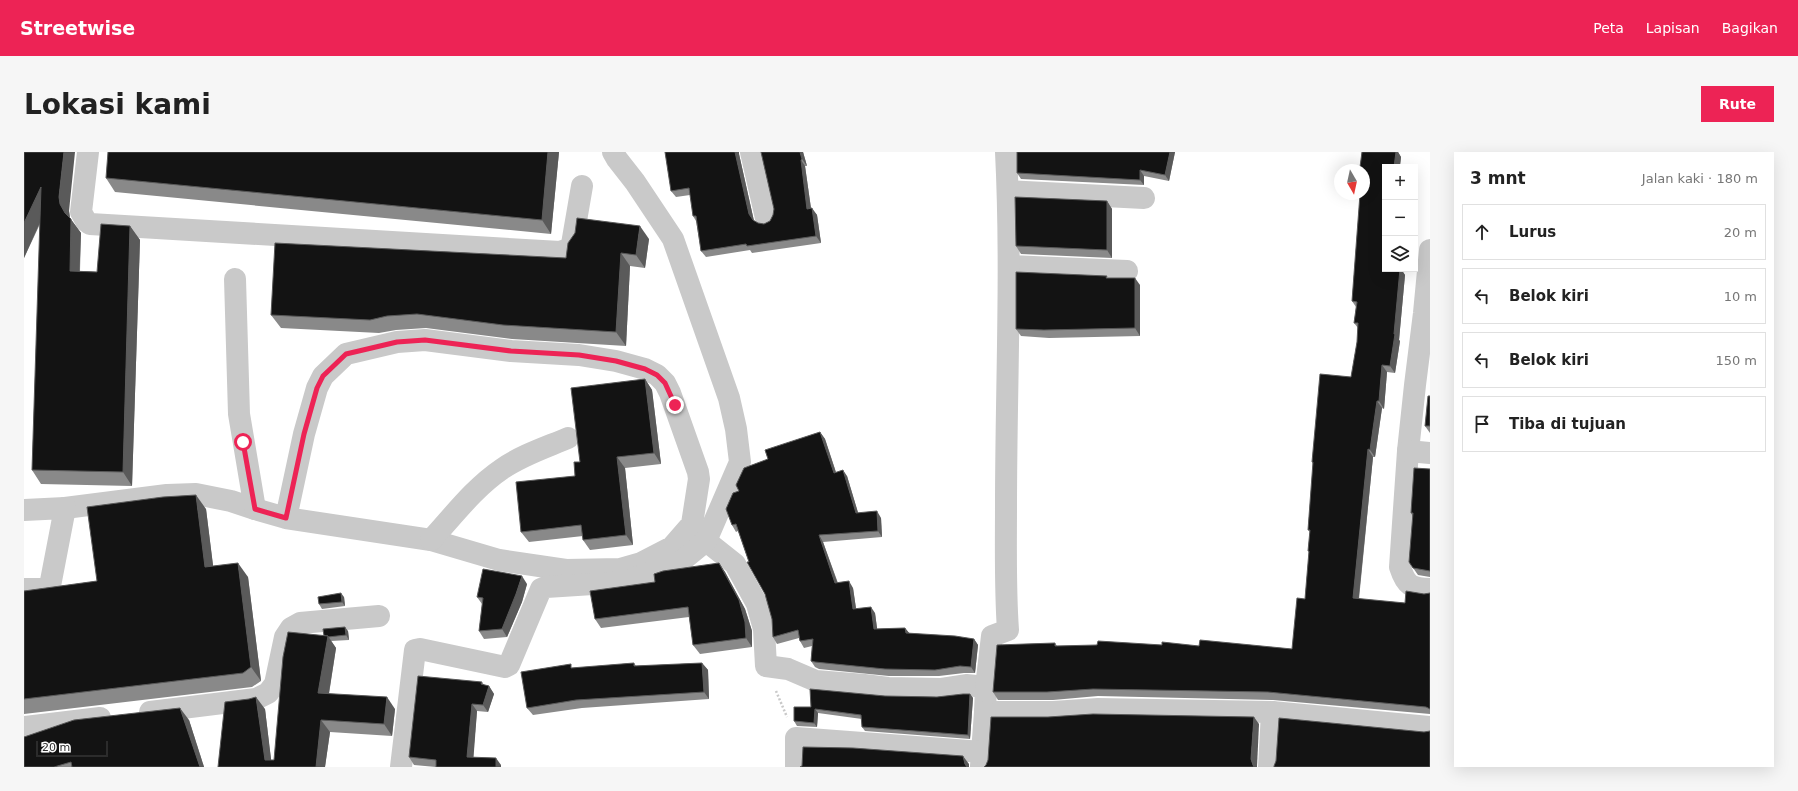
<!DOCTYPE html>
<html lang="id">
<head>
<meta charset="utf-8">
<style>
	body { margin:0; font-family:"DejaVu Sans",sans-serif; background:#f6f6f6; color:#222 }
	.controls { position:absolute; right:12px; top:12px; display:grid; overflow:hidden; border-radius:0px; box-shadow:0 4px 16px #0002 }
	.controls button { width:36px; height:36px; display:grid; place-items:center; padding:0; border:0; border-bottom:1px solid #e0e0e0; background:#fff; color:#222; font:20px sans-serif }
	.compass { position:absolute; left:1310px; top:12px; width:36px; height:36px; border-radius:50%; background:#fff; box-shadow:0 4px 16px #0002; rotate:171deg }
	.scale { position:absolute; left:12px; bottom:10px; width:72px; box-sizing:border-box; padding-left:4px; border:2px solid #2c2c2c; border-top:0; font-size:11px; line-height:14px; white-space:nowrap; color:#2c2c2c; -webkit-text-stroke:3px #fff; paint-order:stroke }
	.stop { position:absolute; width:12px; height:12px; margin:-9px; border:3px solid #ed2355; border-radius:50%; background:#fff }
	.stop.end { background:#ed2355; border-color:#fff; box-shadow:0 1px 4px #0008 }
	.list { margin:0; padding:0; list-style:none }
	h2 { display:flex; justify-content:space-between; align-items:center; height:52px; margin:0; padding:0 16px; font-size:17px }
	h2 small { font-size:13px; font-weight:400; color:#767676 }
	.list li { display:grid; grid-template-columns:26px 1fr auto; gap:12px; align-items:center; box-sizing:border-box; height:56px; margin:0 8px 8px; padding:0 8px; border:1px solid #e0e0e0; border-radius:0px }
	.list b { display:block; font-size:15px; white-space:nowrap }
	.list em { font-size:13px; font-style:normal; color:#767676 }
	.icon { flex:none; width:22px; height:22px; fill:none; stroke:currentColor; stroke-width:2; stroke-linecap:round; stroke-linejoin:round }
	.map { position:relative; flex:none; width:1406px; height:615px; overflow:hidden; border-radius:0px }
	header { display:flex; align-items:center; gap:24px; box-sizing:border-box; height:56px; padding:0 20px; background:#ed2355; color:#fff }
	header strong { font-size:19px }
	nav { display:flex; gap:22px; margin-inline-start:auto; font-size:14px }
	.intro { display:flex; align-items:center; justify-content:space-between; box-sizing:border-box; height:96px; padding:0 24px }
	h1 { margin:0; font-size:28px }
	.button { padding:10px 18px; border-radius:0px; background:#ed2355; color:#fff; font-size:14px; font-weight:700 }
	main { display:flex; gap:24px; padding:0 24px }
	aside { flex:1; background:#fff; border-radius:0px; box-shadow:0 4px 16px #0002 }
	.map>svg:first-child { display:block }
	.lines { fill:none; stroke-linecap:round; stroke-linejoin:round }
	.path { stroke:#c9c9c9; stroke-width:2.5; stroke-dasharray:2 2; stroke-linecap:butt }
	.minor { stroke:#c9c9c9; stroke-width:22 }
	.wall { fill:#898989 }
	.shaded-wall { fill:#5a5a5a }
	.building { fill:#131313; stroke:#5a5a5a }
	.route { stroke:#ed2355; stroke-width:5 }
</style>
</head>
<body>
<header>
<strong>Streetwise</strong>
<nav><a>Peta</a><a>Lapisan</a><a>Bagikan</a></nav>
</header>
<div class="intro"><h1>Lokasi kami</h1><a class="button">Rute</a></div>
<main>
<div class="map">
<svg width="1406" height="615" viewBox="0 0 1406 615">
	<rect width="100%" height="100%" fill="#fff"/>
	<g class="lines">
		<path class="path" d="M752 539 763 565"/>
		<g class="minor">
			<path d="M64 0 57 60 62 69 66 72 536 100 544 97 548 92 558 34"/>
			<path d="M727 0 742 66"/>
			<path d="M984 39 1120 46"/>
			<path d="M1406 98 1400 161 1391 233 1384 299 1376 415C1382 434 1387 436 1406 437"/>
			<path d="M985 114 1103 119"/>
			<path d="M1384 299 1406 301"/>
			<path d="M41 356 143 343 172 342 207 349 231 357 215 262 211 127"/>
			<path d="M231 357 262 366 407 388 475 408 542 418 596 417 617 411 648 395 668 372 675 327 674 320 646 241 641 231 633 223 621 217 592 209 555 203 487 199 401 188 373 190 322 202 299 224 293 236 280 282 262 366"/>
			<path d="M0 358 41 356 26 434 20 437H0"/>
			<path d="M407 388C430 363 450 336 478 317 498 303 523 295 544 286"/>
			<path d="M682 389 711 412 733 452 740 477 742 514 764 517 792 529 840 533 864 536 916 537 942 533 962 535 961 560H1029L1074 557 1248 560 1406 575"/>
			<path d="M962 535 968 484 984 478C981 437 982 395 982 354 982 236 988 118 982 0"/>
			<path d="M126 560 232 547 244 541 251 532 261 485 267 476 276 471 355 464"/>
			<path d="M0 575 76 566"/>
			<path d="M957 614 961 560"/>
			<path d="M377 615 391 498 396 497 481 515 485 513 517 437 522 435 600 430 655 411 682 389 716 310 712 277 705 246 649 87 611 30 593 7 589 0"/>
			<path d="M772 615V586L958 600"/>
			<path d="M1245 615 1248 560"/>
		</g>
	</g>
	<g class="wall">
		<path d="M0 0 45 59 46 66 57 81 56 119 73 120 106 74 116 88 108 334 17 332 8 318 16 72 0 106Z"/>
		<path d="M535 0 527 82 91 40 82 26Z"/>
		<path d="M641 0H715V2L730 69 734 71 740 72 746 69 749 63 750 57 737 0H779L783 14H781L787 56 793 63 797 91 728 101 726 98 682 105 677 99 672 69 669 64 666 43 652 45 647 39Z"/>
		<path d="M1151 0 1145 29 1120 24V33L997 27 993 21Z"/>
		<path d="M1338 0H1374L1377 5 1361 117H1379V120L1381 123 1375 188 1376 189 1371 221 1363 220 1360 257 1358 256 1351 305H1349L1335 447 1381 451 1400 442 1406 441V562L1249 548 1074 544 1029 548H974L969 540 1031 491 1033 494H1175L1268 497 1281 447 1285 400 1284 399 1286 380 1284 378 1289 312 1288 310 1327 225 1333 190 1334 176 1330 171 1332 155 1328 149 1338 18 1336 15Z"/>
		<path d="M1083 49 1088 57V106L997 102 992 94Z"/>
		<path d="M625 87 621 116 606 114 602 194 488 187 402 176 372 178 355 181 257 176 247 163 542 106Z"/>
		<path d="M1084 126 1116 133V184L1025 186 997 184 992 177Z"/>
		<path d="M621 227 628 238 637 312 601 316 609 393 566 398 559 388V384L505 390 497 380 551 324 556 310Z"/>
		<path d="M1406 244V281L1401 274Z"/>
		<path d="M796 280 801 287 812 320 823 324 834 361 857 366 858 385 799 390 814 431 829 436 832 457 851 461 853 477 881 476 885 481 950 487 954 493 951 521H940L915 524H865L795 517 791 515 787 509 788 494 780 496 776 489 775 486 753 492 749 485 748 467 741 442 725 410 714 379 712 380 708 373 715 339 744 307Z"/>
		<path d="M1406 317V425L1394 423 1385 410 1389 365 1387 361Z"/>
		<path d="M182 357 189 414 224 425 237 529 228 535 0 562V439L73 429Z"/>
		<path d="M695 411 701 420 721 457 728 479V495L676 502 669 493 665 465 577 476 571 467Z"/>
		<path d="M503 432 498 450 483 485 460 487 455 479 458 452 453 445Z"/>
		<path d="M320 445 321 454 298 457 295 452Z"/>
		<path d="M324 479 325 488 307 489 312 496 305 542 371 557 368 584 306 580 301 615H194L241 557 247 608H250L300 484Z"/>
		<path d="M610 511 612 514 678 511 684 518 685 547 558 556 509 563 503 556 549 516Z"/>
		<path d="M458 530 460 533 465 534 470 542 464 560 453 559 449 605 477 613 412 615 390 613 385 605Z"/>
		<path d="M946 542 949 546 946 587 841 579 838 575V567L794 561 793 575 773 574 770 569 787 555 861 544 913 545Z"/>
		<path d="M165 568 180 615H0Z"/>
	</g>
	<g class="shaded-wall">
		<path d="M40 0H51L45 59 46 66 57 81 55 132 46 119 41 61 36 52 35 45Z"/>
		<path d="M524 0H535L527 82 518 68Z"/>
		<path d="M711 0H715V2L730 69 729 68 725 62Z"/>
		<path d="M776 0H779L783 14 778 7Z"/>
		<path d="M1146 0H1151L1145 29 1141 23Z"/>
		<path d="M1372 0H1374L1377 5 1376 15H1370Z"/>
		<path d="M777 8 781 14 788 64 783 57Z"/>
		<path d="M1116 18 1120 24V33L1116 28Z"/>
		<path d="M17 35 26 48 0 106V71Z"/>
		<path d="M1083 49 1088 57V106L1083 98Z"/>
		<path d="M788 56 793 63 797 91 792 84Z"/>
		<path d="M106 74 116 88 108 334 99 320Z"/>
		<path d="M616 74 625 87 621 116 612 103Z"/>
		<path d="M597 101 606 114 602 194 592 180Z"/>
		<path d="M1374 117H1379V120L1381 123 1375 188 1376 189 1371 221 1366 214 1370 182Z"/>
		<path d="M1111 126 1116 133V184L1111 176Z"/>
		<path d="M1358 213 1363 220 1360 257 1355 249Z"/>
		<path d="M621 227 628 238 637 312 630 301Z"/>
		<path d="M1353 249 1358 256 1351 305 1346 298Z"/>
		<path d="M796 280 801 287 814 327 810 321Z"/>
		<path d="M1344 297 1349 305 1334 453 1329 446Z"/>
		<path d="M593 305 601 316 609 393 602 383Z"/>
		<path d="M819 318 823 324 836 367 832 361Z"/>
		<path d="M172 343 182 357 191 429 181 415Z"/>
		<path d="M853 359 857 366 858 385 854 379Z"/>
		<path d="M795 383 799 390 816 438 811 431Z"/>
		<path d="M214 411 224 425 237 529 227 515Z"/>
		<path d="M695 411 701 420 721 457 728 479V495L722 486Z"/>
		<path d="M498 424 503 432 498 450 483 485 478 477Z"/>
		<path d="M825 429 829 436 833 463 829 457Z"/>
		<path d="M317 441 320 445 321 454 318 450Z"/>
		<path d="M847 455 851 461 854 483 850 477Z"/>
		<path d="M321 475 324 479 325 488 322 483Z"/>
		<path d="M881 476 886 482 882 481Z"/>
		<path d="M304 484 312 496 303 553 294 541Z"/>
		<path d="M950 487 954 493 951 521 947 515Z"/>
		<path d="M678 511 684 518 685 547 680 540Z"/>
		<path d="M465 534 470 542 464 560 459 553Z"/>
		<path d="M946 542 949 546 946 587 944 583Z"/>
		<path d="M232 545 241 557 248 615 241 608Z"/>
		<path d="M363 545 371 557 368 584 360 572Z"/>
		<path d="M448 552 453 559 449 612 443 605Z"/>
		<path d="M156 556 165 568 180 615H176Z"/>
		<path d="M791 557 794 561 793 575 790 571Z"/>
		<path d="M1230 565 1235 572 1233 615H1230L1229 613 1227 607Z"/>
		<path d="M297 568 306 580 301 615H292Z"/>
		<path d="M939 604 945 612V615H943L941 612Z"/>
		<path d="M472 606 477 613V615H472Z"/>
	</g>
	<g class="building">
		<path d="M0 0H40L35 45 36 52 41 61 47 67 46 119 73 120 77 72 106 74 99 320 8 318 17 35 0 71Z"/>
		<path d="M84 0H524L518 68 82 26Z"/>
		<path d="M641 0H711L725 62 729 68 734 71 740 72 746 69 749 63 750 57 737 0H776L778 7 777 8 783 57 788 56 792 84 723 94 722 92 677 99 672 64H669L665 36 647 39Z"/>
		<path d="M993 0H1146L1141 23 1116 18V28L993 21Z"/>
		<path d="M1338 0H1372L1370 15H1361V117H1376L1370 182H1371L1366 214 1358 213 1355 249H1353L1346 298 1344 297 1329 446 1381 451 1382 439 1400 442 1406 441V557L1402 555 1244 540 1069 537 1023 540H969L973 493 1031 491V494L1073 493 1074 489 1138 493V490L1175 494 1176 488 1268 497 1273 446 1281 447 1285 399H1284L1286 378H1284L1289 310H1288L1296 222 1327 225 1333 190 1334 171H1330L1333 150 1328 149 1336 42H1340V18H1338V15H1336Z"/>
		<path d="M991 45 1083 49V98L992 94Z"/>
		<path d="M553 66 616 74 612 103 597 101 592 180 479 173 393 162 363 164 346 168 247 163 251 91 542 106 544 91 551 81Z"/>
		<path d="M992 120 1083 124 1082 126H1111V176L1020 178 992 177Z"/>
		<path d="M621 227 630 301 593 305 602 383 559 388 557 373 497 380 492 330 551 324 550 310H556L547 236Z"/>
		<path d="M1404 244H1406V274H1401Z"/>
		<path d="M796 280 810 321 819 318 832 361 853 359 854 379 795 383 811 431 825 429 829 457 847 455 850 477 881 476 882 481 931 484 950 487 947 515 936 514 911 518 861 517 791 510 787 509 789 487 776 489 774 478 749 485 748 467 741 442 723 410H725L712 372 708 373 702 357 709 341 715 339 712 333 720 316 744 307 741 298Z"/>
		<path d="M1390 316 1406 317V419L1389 416 1385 410 1389 361H1387Z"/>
		<path d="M172 343 181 415 214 411 227 515 219 521 0 547V439L73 429 63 355 139 345Z"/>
		<path d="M695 411 715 448 721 470 722 486 669 493 664 455 571 467 566 439 631 430 630 422 639 419Z"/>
		<path d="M459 417 498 424 492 442 478 477 455 479 459 446 453 445Z"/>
		<path d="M317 441 318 450 295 452 294 445Z"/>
		<path d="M321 475 322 483 304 485V484H300L299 477Z"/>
		<path d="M264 480 304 484 294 541 363 545 360 572 297 568 292 615H194L201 550 225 547 232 545 241 608H250L259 505Z"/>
		<path d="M610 511V514L678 511 680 540 552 548 503 556 497 520 547 512V516Z"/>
		<path d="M394 524 458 530 457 532 465 534 459 553 448 552 443 605 472 606V615H412V608L385 605Z"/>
		<path d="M786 537 861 544 913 545 939 542H946L944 583 838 575 837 563 791 557 790 571 770 569V555H787Z"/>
		<path d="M156 556 176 615H48L47 610 30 615H0V585L50 568Z"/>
		<path d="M1069 562 1230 565 1227 607 1229 613 1230 615H960L962 613 964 608 967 565H1024Z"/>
		<path d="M1255 566 1400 580 1406 579V615H1250V614L1252 609Z"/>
		<path d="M779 595 829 596 939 604 941 612 943 615H776L778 614Z"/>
	</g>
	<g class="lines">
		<path class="route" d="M219 290 231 357 262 366 280 282 293 236 299 224 322 202 373 190 401 188 487 199 555 203 592 209 621 217 633 223 641 231 651 253"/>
	</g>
</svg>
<div class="controls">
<button>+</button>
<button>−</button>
<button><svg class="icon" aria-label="layers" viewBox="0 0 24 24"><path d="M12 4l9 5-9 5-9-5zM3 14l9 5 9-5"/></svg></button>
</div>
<svg class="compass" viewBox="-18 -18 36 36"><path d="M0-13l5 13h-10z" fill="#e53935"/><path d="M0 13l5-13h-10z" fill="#767676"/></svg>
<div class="scale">20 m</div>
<div class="stop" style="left:219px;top:290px"></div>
<div class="stop end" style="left:651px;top:253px"></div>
</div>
<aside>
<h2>3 mnt<small>Jalan kaki · 180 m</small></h2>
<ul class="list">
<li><svg class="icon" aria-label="ahead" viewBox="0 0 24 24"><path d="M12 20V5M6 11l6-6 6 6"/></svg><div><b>Lurus</b></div><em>20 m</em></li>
<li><svg class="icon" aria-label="left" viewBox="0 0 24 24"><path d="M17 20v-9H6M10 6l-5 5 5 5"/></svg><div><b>Belok kiri</b></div><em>10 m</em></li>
<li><svg class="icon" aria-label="left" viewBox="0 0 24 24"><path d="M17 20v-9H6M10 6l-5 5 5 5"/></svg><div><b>Belok kiri</b></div><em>150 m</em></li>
<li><svg class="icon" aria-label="arrive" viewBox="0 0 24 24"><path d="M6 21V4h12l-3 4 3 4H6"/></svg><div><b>Tiba di tujuan</b></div></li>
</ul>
</aside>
</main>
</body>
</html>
